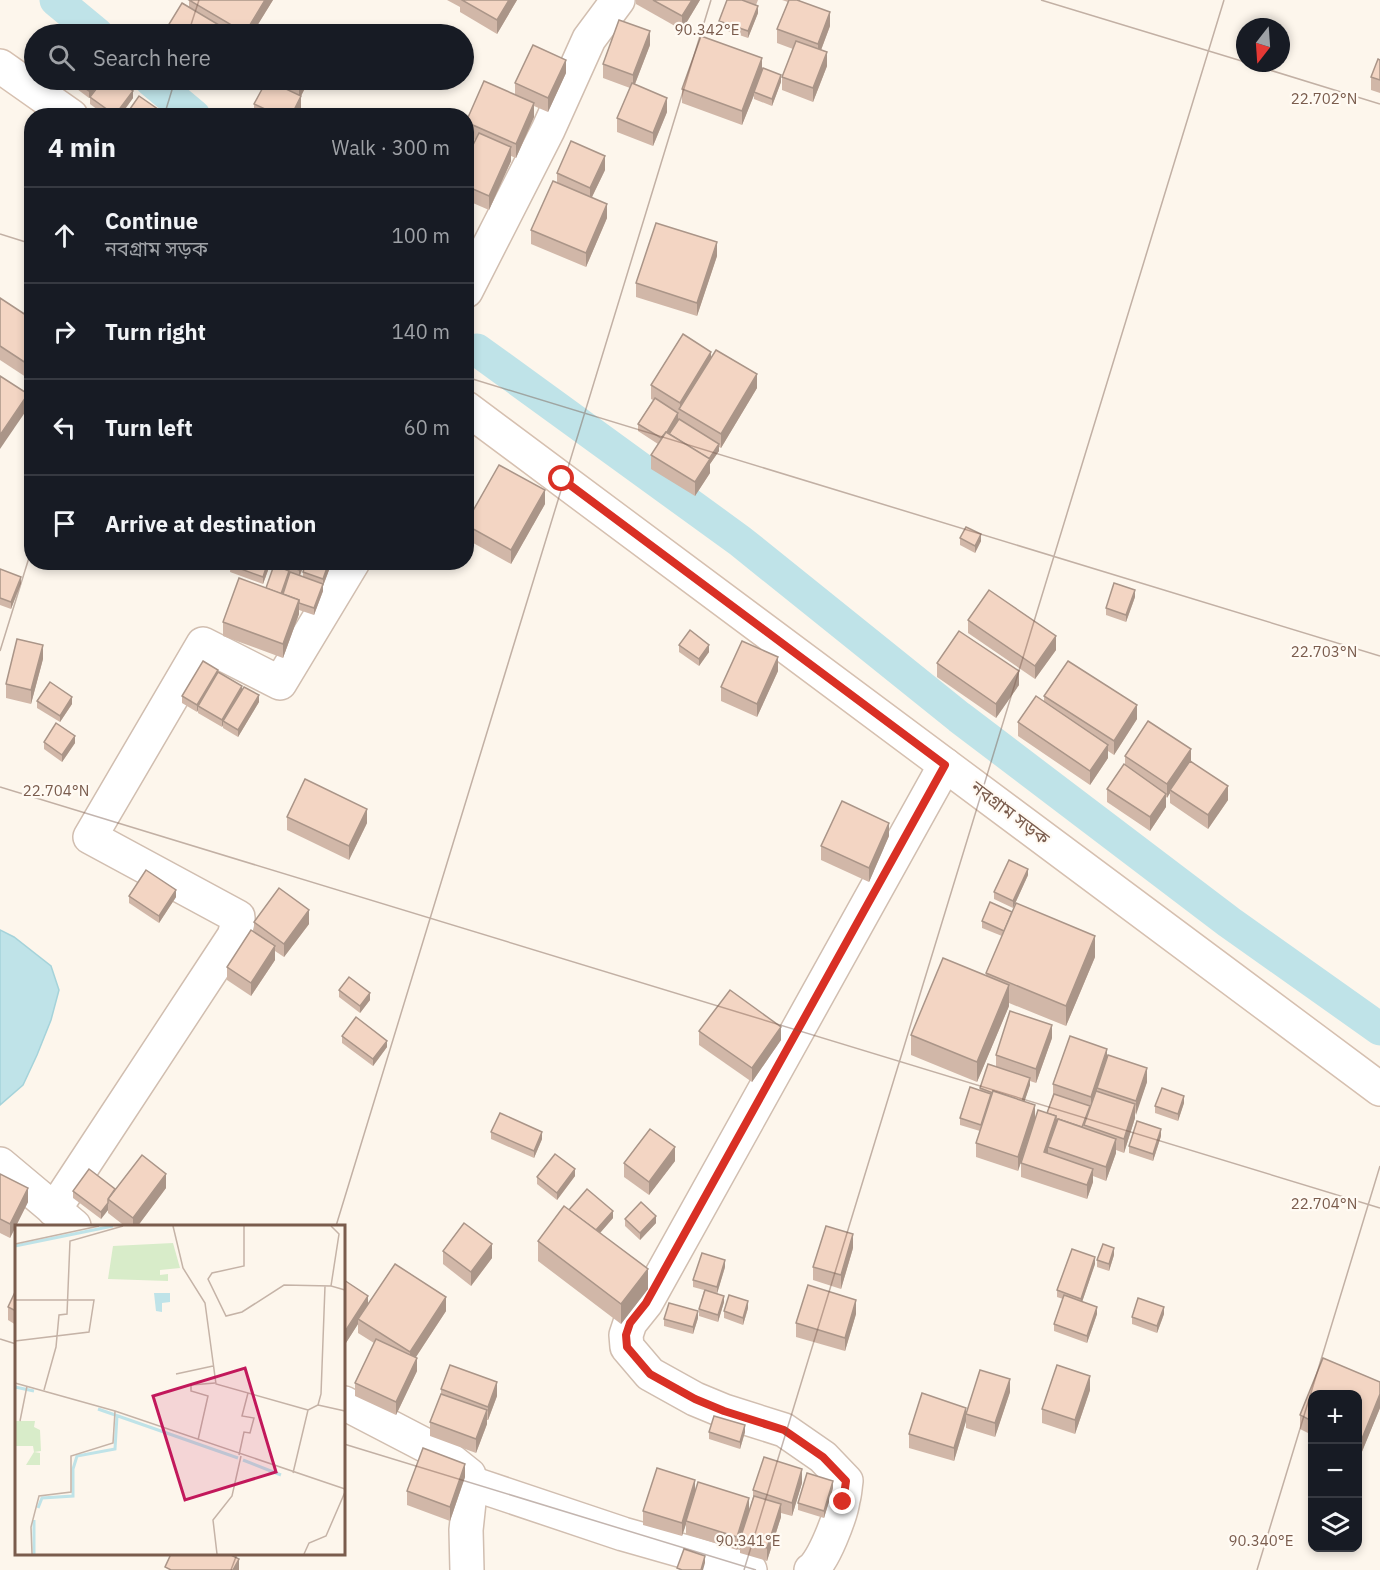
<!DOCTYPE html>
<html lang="en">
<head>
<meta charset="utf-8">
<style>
	body { margin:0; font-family:"IBM Plex Sans","Noto Sans Bengali",sans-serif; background:#20242c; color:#f1f3f6 }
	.controls { position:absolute; right:18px; bottom:18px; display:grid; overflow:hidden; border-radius:12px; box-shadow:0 3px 9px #0003 }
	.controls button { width:54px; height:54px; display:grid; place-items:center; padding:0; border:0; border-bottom:2px solid #363941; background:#171b24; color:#f1f3f6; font:30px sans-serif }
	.compass { position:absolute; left:1236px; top:18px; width:54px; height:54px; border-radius:50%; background:#171b24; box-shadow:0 3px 9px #0003; rotate:197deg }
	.stop { position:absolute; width:18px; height:18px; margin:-14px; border:4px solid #d93025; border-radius:50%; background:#fff }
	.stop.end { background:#d93025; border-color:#fff; box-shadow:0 2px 6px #0008 }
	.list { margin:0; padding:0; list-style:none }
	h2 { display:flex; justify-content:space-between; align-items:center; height:78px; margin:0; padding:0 24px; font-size:26px }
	h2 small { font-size:20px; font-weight:400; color:#9ea1a6 }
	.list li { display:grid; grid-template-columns:39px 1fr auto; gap:18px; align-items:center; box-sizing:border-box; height:96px; padding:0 24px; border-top:2px solid #363941 }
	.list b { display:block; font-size:22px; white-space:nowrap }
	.list p { margin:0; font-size:20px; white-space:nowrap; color:#9ea1a6 }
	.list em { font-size:20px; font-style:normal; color:#9ea1a6 }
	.icon { flex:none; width:33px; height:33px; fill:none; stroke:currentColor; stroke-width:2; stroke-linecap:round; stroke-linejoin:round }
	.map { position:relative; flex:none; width:1380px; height:1570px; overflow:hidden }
	.search { position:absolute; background:#171b24; box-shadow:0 3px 9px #0003; left:24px; top:24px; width:450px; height:66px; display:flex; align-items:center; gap:15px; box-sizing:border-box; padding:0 21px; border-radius:33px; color:#9ea1a6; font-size:22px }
	.panel { position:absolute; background:#171b24; box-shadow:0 3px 9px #0003; left:24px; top:108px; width:450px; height:462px; border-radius:24px }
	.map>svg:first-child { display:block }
	.water { fill:#bfe3e8; stroke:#a5d3da; stroke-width:1.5 }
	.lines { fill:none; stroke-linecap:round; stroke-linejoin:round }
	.canal { stroke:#bfe3e8; stroke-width:33 }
	.street-casing { stroke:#d1beb0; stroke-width:36 }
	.secondary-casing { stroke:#d6c0b0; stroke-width:36 }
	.street { stroke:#fff; stroke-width:33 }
	.secondary { stroke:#fff; stroke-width:33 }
	.wall { fill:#d1b7a8 }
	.shaded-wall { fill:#aa9588 }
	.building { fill:#f3d5c3; stroke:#aa9588; stroke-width:1.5 }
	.route { stroke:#d93025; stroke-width:8 }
	.ticks { fill:none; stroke:#7a5c4d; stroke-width:1.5; stroke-opacity:0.45 }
	.labels { text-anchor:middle; stroke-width:4.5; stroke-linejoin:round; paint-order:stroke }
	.street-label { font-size:18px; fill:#7a5c4d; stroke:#fffaf3 }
	.inset-river { fill:none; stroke:#bfe3e8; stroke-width:3 }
	.inset-road { fill:none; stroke:#c5b3a7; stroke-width:1.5 }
	.view { fill:#c2185b; fill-opacity:0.15; stroke:#c2185b; stroke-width:3 }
	.inset-edge { fill:none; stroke:#7a5c4d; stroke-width:3 }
	.ticks-label { font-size:15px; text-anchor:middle; fill:#7a5c4d; stroke:#fffaf3; stroke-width:4.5; stroke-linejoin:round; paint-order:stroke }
</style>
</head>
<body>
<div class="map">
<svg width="1380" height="1570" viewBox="0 0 1380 1570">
	<rect width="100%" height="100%" fill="#fdf6ec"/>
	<path class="water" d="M0 930 14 937 51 966 59 990 51 1020 37 1055 23 1085 0 1105Z"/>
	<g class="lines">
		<g class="canal">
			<path d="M56 0 97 34"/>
			<path d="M151 80 194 116"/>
			<path d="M477 350 740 541 959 717 1229 922 1380 1029"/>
		</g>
		<g class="street-casing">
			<g id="street">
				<path d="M466 291 548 130 589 39 618 0"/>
				<path d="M0 1164 74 1226"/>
				<path d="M54 1210 234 936 238 922V917L90 837 203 644 280 683 353 562"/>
				<path d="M344 1403 444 1455 469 1475 471 1483 466 1530 467 1570"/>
				<path d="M471 1483 623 1534 750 1570"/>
				<path d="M811 1570C823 1563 841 1515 843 1500 845 1494 845 1487 846 1481L823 1457 784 1430 724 1411 695 1399 650 1374 627 1347 626 1335 630 1323 646 1303 945 765"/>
			</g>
		</g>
		<g class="secondary-casing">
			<g id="secondary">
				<path d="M0 66 71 116"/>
				<path d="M466 408 1380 1089"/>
			</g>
		</g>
		<use href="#street" class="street"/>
		<use href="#secondary" class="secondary"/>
	</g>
	<g class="wall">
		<path d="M189 0H273L252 34H163L189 7Z"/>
		<path d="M447 0H517L497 34 460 12V7Z"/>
		<path d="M636 0H700L682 30 636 4Z"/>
		<path d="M727 0H758L756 5 758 13 748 38 719 28V21Z"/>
		<path d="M782 0H800V1L830 26 821 50 827 66 813 102 782 90V77L793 49 777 43V29L788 2Z"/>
		<path d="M34 38V58L28 53V46Z"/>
		<path d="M650 45 635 84 667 112 653 146 617 132V118L630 88 603 78V64Z"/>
		<path d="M1380 60V93L1371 90V77Z"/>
		<path d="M762 70 781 82 772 106 754 99V95L742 125 682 103V89Z"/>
		<path d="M566 73 548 112 534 106V117L516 158 511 156V161L489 210 466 200V159L475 140 466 136V121L515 95V83Z"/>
		<path d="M69 80H102L89 98 69 83Z"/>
		<path d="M267 80H309L301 96V110L298 116H254V104Z"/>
		<path d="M90 97 133 98 120 116H106L90 104Z"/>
		<path d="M605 170 592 197 607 218 586 267 531 244V230L557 183V173Z"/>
		<path d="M717 256 697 316 636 297V283Z"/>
		<path d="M0 298 32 319V381L0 360Z"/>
		<path d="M711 357 757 388 721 448 719 447V451L710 464V473L695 496 651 469V455L658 444 638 431V424L653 400 651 399V385Z"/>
		<path d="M545 504 511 564 466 539V523Z"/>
		<path d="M960 538 981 541 975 553 960 545Z"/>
		<path d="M231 562H271L263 584 230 572Z"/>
		<path d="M276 562H305L300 576 303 577V572L332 562 323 586V591L314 615 299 610V614L283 658 223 636V622L266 588 276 566Z"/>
		<path d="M0 569 21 583 11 609 0 605Z"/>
		<path d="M1135 597 1126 622 1106 615V608Z"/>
		<path d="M968 620 1056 650 1035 679 968 633Z"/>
		<path d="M679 645 709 652 699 666 679 652Z"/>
		<path d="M43 659 31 704 6 698V684Z"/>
		<path d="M937 663 1019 685 996 718 937 677Z"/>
		<path d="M778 671 757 717 721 701V687Z"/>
		<path d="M218 672 242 689 259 702 238 737 223 728V725L222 727 198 713V710L197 712 182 703V696Z"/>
		<path d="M1044 696 1137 719 1114 755 1108 751V758L1090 785 1018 736V722L1044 702Z"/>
		<path d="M37 701 72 704 60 722 37 708Z"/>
		<path d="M44 742 75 743 62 762 44 749Z"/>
		<path d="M1125 756 1191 761 1228 800 1208 829 1170 803V793L1166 798V807L1150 831 1107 802V789L1125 765Z"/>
		<path d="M287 817 367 823 349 860 287 830Z"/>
		<path d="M889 836 869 882 821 860V846Z"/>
		<path d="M1028 875 1013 908 994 899V892Z"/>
		<path d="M129 896 176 897 159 923 129 903Z"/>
		<path d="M982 921 1095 957 1066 1026 1009 1003V1006L977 1082 911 1055V1035L986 976V973L1002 936 982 928Z"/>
		<path d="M254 922 309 924 284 957 275 951V960L251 996 227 980V967L254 932Z"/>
		<path d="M339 990 370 1000 360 1013 339 997Z"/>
		<path d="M699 1031 781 1040 752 1082 699 1045Z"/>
		<path d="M342 1036 387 1047 373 1066 342 1043Z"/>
		<path d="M1052 1038 1036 1083 1030 1081V1085L1024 1102 1035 1119 1018 1171 976 1157V1143L980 1131 960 1125V1118L980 1090V1088L996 1067V1055Z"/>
		<path d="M1107 1059 1147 1082 1135 1115V1118L1124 1153 1116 1150V1153L1106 1181 1093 1176V1182L1087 1199 1021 1177V1163L1047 1113 1053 1094V1084Z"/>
		<path d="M1184 1103 1178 1121 1155 1113V1106Z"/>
		<path d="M491 1132 542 1139 534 1158 491 1139Z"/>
		<path d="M1161 1136 1153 1161 1129 1153V1146Z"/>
		<path d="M675 1161 649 1195 624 1177V1163Z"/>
		<path d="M0 1174 28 1202 10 1238 0 1233Z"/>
		<path d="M575 1176 557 1200 537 1184V1177Z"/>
		<path d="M166 1188 137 1227H126L108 1213V1210L101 1219 73 1198V1191Z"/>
		<path d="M569 1210 613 1218 600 1233 648 1289 621 1324 538 1261V1241Z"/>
		<path d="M625 1219 656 1223 640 1240 625 1226Z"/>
		<path d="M853 1248 841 1289 813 1280V1267Z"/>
		<path d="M443 1251 492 1258 471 1286 443 1264Z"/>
		<path d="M1114 1255 1109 1271 1097 1267V1260Z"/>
		<path d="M1095 1264 1082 1302 1097 1314 1087 1343 1054 1331V1324L1063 1299 1057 1297V1290Z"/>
		<path d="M725 1267 717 1293 724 1302 718 1322 699 1316V1309L704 1290 693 1287V1280Z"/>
		<path d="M344 1280 368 1305 446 1311 416 1357 417 1371 396 1415 355 1396V1383L374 1343 358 1333V1324L344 1346Z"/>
		<path d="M16 1290V1325L8 1320V1307Z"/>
		<path d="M748 1308 743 1325 724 1318V1311Z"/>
		<path d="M856 1314 845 1351 796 1337V1323Z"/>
		<path d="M1164 1314 1157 1333 1132 1324V1317Z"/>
		<path d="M698 1318 693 1334 664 1326V1319Z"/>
		<path d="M1323 1358 1380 1382V1408L1361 1454 1358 1453V1395H1312V1435L1300 1429V1415Z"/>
		<path d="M441 1389 497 1396 488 1420H487V1424L476 1453 430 1436V1422L441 1394Z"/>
		<path d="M1090 1390 1075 1434 1042 1423V1409Z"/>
		<path d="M1010 1392 995 1437 966 1428V1414Z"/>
		<path d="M966 1421 954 1461 909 1448V1434Z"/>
		<path d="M709 1432H745L740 1449 709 1439Z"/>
		<path d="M465 1477 450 1521 407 1505V1491Z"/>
		<path d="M802 1483 792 1516 781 1513V1517L767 1561 740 1553V1540L737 1550 686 1534V1524L682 1536 643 1525V1511L695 1492 749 1511 753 1497V1490Z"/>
		<path d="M833 1488 824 1518 798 1510V1503Z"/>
	</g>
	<g class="shaded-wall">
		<path d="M265 0H273L252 34H245Z"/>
		<path d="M509 0H517L497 34V20Z"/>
		<path d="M692 0H700L682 30V16Z"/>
		<path d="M758 6V13L748 38V31Z"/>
		<path d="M830 12V26L818 58V44Z"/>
		<path d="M650 31V45L633 89V75Z"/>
		<path d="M827 52V66L813 102V88Z"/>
		<path d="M762 58V72L754 92V95L742 125V111Z"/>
		<path d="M566 60V73L548 112V98Z"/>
		<path d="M781 75V82L772 106V99Z"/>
		<path d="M97 80H102L89 98V91Z"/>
		<path d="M303 80H309L301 96V110L298 116H291L299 99V87Z"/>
		<path d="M133 91V98L120 116 115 115Z"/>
		<path d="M667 98V112L653 146V133Z"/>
		<path d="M534 103V117L516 158V144Z"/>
		<path d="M511 147V161L489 210V196Z"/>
		<path d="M605 156V170L590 201V188Z"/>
		<path d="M607 204V218L586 267V253Z"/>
		<path d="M717 242V256L697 316V303Z"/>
		<path d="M711 352V365L680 409V403Z"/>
		<path d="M757 374V388L721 448V434Z"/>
		<path d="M28 394V408L0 449V435Z"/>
		<path d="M678 413V420L662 446V439Z"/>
		<path d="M719 444V451L710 464V473L695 496V482Z"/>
		<path d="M545 490V504L511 564V550Z"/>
		<path d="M981 534V541L975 553V546Z"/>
		<path d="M268 562H271L263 584V577Z"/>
		<path d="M302 562H305L299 577V570Z"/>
		<path d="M329 562H332L323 586V579Z"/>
		<path d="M289 571V578L280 604V597Z"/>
		<path d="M21 577V583L11 609V602Z"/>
		<path d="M323 584V591L314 615V608Z"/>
		<path d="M1135 590V597L1126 622V615Z"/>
		<path d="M299 600V614L283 658V644Z"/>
		<path d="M1056 636V650L1035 679V666Z"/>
		<path d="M43 645V659L31 704V690Z"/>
		<path d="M709 645V652L699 666V659Z"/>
		<path d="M778 657V671L757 717V704Z"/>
		<path d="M218 670V677L198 706V710L197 712V705Z"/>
		<path d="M1019 671V685L996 718V704Z"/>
		<path d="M242 686V693L223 721V725L222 727V720Z"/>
		<path d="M259 695V702L238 737V730Z"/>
		<path d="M72 697V704L60 722V716Z"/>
		<path d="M1137 705V719L1114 755V741Z"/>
		<path d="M75 736V743L62 762V755Z"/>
		<path d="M1108 745V758L1090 785V771Z"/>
		<path d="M1191 749V763L1170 790V793L1167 798V784Z"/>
		<path d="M1228 786V800L1208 829V815Z"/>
		<path d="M1166 794V807L1150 831V817Z"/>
		<path d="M367 809V823L349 860V846Z"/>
		<path d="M889 823V836L869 882V868Z"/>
		<path d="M1028 869V875L1013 908V901Z"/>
		<path d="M176 890V897L159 923V916Z"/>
		<path d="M309 910V924L284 957V944Z"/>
		<path d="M1095 936V957L1066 1026V1006Z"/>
		<path d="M275 946V960L251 996V983Z"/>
		<path d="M1009 985V1006L977 1082V1062Z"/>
		<path d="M370 993V1000L360 1013V1006Z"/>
		<path d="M1052 1025V1038L1036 1083V1069Z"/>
		<path d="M781 1027V1040L752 1082V1068Z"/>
		<path d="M387 1041V1047L373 1066V1059Z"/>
		<path d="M1107 1049V1063L1097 1088V1092L1091 1111V1097Z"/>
		<path d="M1147 1068V1082L1136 1115V1101Z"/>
		<path d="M1030 1078V1085L1022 1109V1102Z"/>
		<path d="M1184 1096V1103L1178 1121V1114Z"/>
		<path d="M1135 1104V1118L1124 1153V1139Z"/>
		<path d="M1035 1105V1119L1018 1171V1157Z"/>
		<path d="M1056 1116V1130L1048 1147V1155L1044 1152Z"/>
		<path d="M1161 1129V1136L1153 1161V1154Z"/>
		<path d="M542 1132V1139L534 1158V1151Z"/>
		<path d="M1116 1139V1153L1106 1181V1167Z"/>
		<path d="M675 1147V1161L649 1195V1182Z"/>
		<path d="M575 1169V1176L557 1200V1193Z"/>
		<path d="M1093 1169V1182L1087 1199V1185Z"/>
		<path d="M166 1174V1188L137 1227H133V1218Z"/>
		<path d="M28 1188V1202L10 1238V1224Z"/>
		<path d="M108 1203V1210L101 1219V1212Z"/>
		<path d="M613 1211V1218L593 1241V1234Z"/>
		<path d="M656 1216V1223L640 1240V1233Z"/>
		<path d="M853 1234V1248L841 1289V1275Z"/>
		<path d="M492 1244V1258L471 1286V1272Z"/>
		<path d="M1114 1248V1255L1109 1271V1264Z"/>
		<path d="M1095 1257V1264L1081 1305V1299Z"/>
		<path d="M725 1260V1267L717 1294V1287Z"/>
		<path d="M648 1269V1289L621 1324V1304Z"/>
		<path d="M368 1296V1310L358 1319V1324L344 1346V1333Z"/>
		<path d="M724 1296V1302L718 1322V1315Z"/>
		<path d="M446 1297V1311L410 1366V1352Z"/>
		<path d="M856 1300V1314L845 1351V1338Z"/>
		<path d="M748 1301V1308L743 1325V1318Z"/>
		<path d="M1097 1307V1314L1087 1343V1336Z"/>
		<path d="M1164 1307V1314L1157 1333V1326Z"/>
		<path d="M698 1311V1318L693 1334V1327Z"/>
		<path d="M417 1358V1371L396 1415V1402Z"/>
		<path d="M1090 1376V1390L1075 1434V1420Z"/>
		<path d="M1010 1379V1392L995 1437V1423Z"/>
		<path d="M497 1382V1396L488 1420V1407Z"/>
		<path d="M1380 1394V1408L1361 1454V1441Z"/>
		<path d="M966 1408V1421L954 1461V1448Z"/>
		<path d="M487 1410V1424L476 1453V1439Z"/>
		<path d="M745 1425V1432L740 1449V1442Z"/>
		<path d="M465 1464V1477L450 1521V1507Z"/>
		<path d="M802 1469V1483L792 1516V1503Z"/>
		<path d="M695 1480V1494L686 1521V1524L682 1536V1523Z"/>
		<path d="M833 1481V1488L824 1518V1511Z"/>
		<path d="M749 1498V1512L737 1550V1537Z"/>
		<path d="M781 1504V1517L767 1561V1548Z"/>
		<path d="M705 1556V1563L703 1570H701Z"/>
		<path d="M239 1559V1570H233Z"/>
	</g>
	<g class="building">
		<path d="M189 0H265L245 33Z"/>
		<path d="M462 0H509L497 20Z"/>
		<path d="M653 0H692L682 16Z"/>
		<path d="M727 0H742L758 6 748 31 719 21Z"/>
		<path d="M789 0H797L830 12 818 44 777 29Z"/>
		<path d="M182 3 229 31 227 34H163Z"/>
		<path d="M619 20 650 31 633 75 603 64Z"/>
		<path d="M289 26 307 34H285Z"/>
		<path d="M701 36 762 58 742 111 682 89Z"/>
		<path d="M34 38V51L28 46Z"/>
		<path d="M796 41 827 52 813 88 782 77Z"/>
		<path d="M533 45 566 60 548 98 515 83Z"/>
		<path d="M1378 59 1380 60V80L1371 77Z"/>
		<path d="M763 68 781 75 772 99 754 92Z"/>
		<path d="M73 80H97L89 91Z"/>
		<path d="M103 80H118L133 91 115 115 90 97Z"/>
		<path d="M267 80 301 96 291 116H280L254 104Z"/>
		<path d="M285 80H303L299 87Z"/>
		<path d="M484 81 534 103 516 144 466 122Z"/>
		<path d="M632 83 667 98 653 133 617 118Z"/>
		<path d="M139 96 162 112 159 116H125Z"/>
		<path d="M479 133 511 147 489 196 466 186V159Z"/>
		<path d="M571 141 605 156 590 188 557 173Z"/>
		<path d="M553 181 607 204 586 253 531 230Z"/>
		<path d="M656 223 717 242 697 303 636 283Z"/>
		<path d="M0 298 32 319V367L0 346Z"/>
		<path d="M683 334 711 352 680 403 651 385Z"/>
		<path d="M716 350 757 374 721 434 679 409Z"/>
		<path d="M0 376 28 394 0 435Z"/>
		<path d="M655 398 678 413 667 432H666L661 438 638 424Z"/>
		<path d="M679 419 719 444 709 459 669 434Z"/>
		<path d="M666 432 710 459 695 482 651 455Z"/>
		<path d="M499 465 545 490 511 550 466 525V523Z"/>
		<path d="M966 527 981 534 975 546 960 538Z"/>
		<path d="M231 562H268L263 577 230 565Z"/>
		<path d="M278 562H302L299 570Z"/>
		<path d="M306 562H329L323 579 303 572Z"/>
		<path d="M274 565 289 571 281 594 266 588Z"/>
		<path d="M0 569 21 577 11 602 0 598Z"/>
		<path d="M290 572 323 584 314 608 299 603V600L283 594Z"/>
		<path d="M239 578 299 600 283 644 223 622Z"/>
		<path d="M1114 583 1135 590 1126 615 1106 608Z"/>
		<path d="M989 590 1056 636 1035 666 968 620Z"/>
		<path d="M690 630 709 645 699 659 679 645Z"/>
		<path d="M959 631 1019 671 996 704 937 663Z"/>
		<path d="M17 639 43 645 31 690 6 684Z"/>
		<path d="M742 641 778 657 757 704 721 687Z"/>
		<path d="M203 661 218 670 197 705 182 696Z"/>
		<path d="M1068 661 1137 705 1114 741 1044 696Z"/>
		<path d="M218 672 242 686 222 720 198 706Z"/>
		<path d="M50 682 72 697 60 716 37 701Z"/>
		<path d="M244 687 259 695 238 730 223 721Z"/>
		<path d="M1036 696 1108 745 1090 771 1018 722Z"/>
		<path d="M1148 721 1191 749 1167 784 1125 756Z"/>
		<path d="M56 723 75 736 62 755 44 742Z"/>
		<path d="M1190 761 1228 786 1208 815 1170 790Z"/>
		<path d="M1124 764 1166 794 1150 817 1107 789Z"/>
		<path d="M305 779 367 809 349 846 287 817Z"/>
		<path d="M842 801 889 823 869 868 821 846Z"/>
		<path d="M1009 860 1028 869 1013 901 994 892Z"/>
		<path d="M146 870 176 890 159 916 129 896Z"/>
		<path d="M279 888 309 910 284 944 254 922Z"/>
		<path d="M990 902 1012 912 1004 931 982 921Z"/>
		<path d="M1016 903 1095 936 1066 1006 986 973Z"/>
		<path d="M251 930 275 946 251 983 227 967Z"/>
		<path d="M943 958 1009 985 977 1062 911 1035Z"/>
		<path d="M349 977 370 993 360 1006 339 990Z"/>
		<path d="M730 990 781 1027 752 1068 699 1031Z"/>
		<path d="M1010 1011 1052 1025 1036 1069 996 1055Z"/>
		<path d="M356 1017 387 1041 373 1059 342 1036Z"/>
		<path d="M1070 1036 1107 1049 1091 1097 1053 1084Z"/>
		<path d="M1108 1055 1147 1068 1136 1101 1097 1088Z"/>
		<path d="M988 1064 1030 1078 1022 1101 993 1091V1093L980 1088Z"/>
		<path d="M970 1087 991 1094 981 1125 960 1118Z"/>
		<path d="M1162 1088 1184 1096 1178 1114 1155 1106Z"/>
		<path d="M993 1091 1035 1105 1018 1157 976 1143Z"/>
		<path d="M1096 1091 1135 1104 1124 1139 1084 1125Z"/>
		<path d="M1054 1094 1090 1106 1082 1127 1058 1119 1056 1122V1116L1047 1113Z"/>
		<path d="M1038 1110 1056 1116 1044 1152 1093 1169 1087 1185 1021 1163Z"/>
		<path d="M500 1113 542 1132 534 1151 491 1132Z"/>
		<path d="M1058 1119 1116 1139 1106 1167 1048 1147Z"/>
		<path d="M1137 1121 1161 1129 1153 1154 1129 1146Z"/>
		<path d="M650 1129 675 1147 649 1182 624 1163Z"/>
		<path d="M555 1154 575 1169 557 1193 537 1177Z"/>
		<path d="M142 1155 166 1174 133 1218 108 1199Z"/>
		<path d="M89 1169 115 1189 108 1199V1203L101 1212 73 1191Z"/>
		<path d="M0 1174 28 1188 10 1224 0 1219Z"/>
		<path d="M587 1189 613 1211 596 1230 569 1210Z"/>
		<path d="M641 1202 656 1216 640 1233 625 1219Z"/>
		<path d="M564 1206 648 1269 621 1304 538 1241Z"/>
		<path d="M464 1223 492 1244 471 1272 443 1251Z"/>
		<path d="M826 1226 853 1234 841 1275 813 1267Z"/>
		<path d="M1103 1244 1114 1248 1109 1264 1097 1260Z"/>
		<path d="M1072 1249 1095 1257 1081 1299 1057 1290Z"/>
		<path d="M702 1253 725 1260 717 1287 693 1280Z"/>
		<path d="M395 1264 446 1297 410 1352 358 1319Z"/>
		<path d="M344 1280 368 1296 344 1333Z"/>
		<path d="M808 1285 856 1300 845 1338 796 1323Z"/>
		<path d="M16 1290V1311L8 1307Z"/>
		<path d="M705 1290 724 1296 718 1315 699 1309Z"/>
		<path d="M729 1295 748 1301 743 1318 724 1311Z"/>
		<path d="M1064 1295 1097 1307 1087 1336 1054 1324Z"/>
		<path d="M1138 1298 1164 1307 1157 1326 1132 1317Z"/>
		<path d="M669 1303 698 1311 693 1327 664 1319Z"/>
		<path d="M376 1339 417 1358 396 1402 355 1383Z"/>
		<path d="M1323 1358 1380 1382V1394L1361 1441 1358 1439V1395H1312V1421L1300 1415Z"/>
		<path d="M450 1365 497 1382 488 1407 441 1389Z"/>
		<path d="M1057 1365 1090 1376 1075 1420 1042 1409Z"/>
		<path d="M980 1370 1010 1379 995 1423 966 1414Z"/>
		<path d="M922 1393 966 1408 954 1448 909 1434Z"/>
		<path d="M441 1394 487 1410 476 1439 430 1422Z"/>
		<path d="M714 1416 745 1425 740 1442 709 1432Z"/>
		<path d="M423 1448 465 1464 450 1507 407 1491Z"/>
		<path d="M764 1457 802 1469 792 1503 753 1490Z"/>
		<path d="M657 1468 695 1480 682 1523 643 1511Z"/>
		<path d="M807 1473 833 1481 824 1511 798 1503Z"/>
		<path d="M698 1482 749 1498 737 1537 686 1521Z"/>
		<path d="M754 1496 781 1504 767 1548 740 1539Z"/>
		<path d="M684 1549 705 1556 701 1570H682L677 1568Z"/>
		<path d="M171 1554H229L239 1559 233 1570H171L165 1567Z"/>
	</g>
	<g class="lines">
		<path class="route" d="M562 479 945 765 646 1303 630 1323 626 1335 627 1347 650 1374 695 1399 724 1411 784 1430 823 1457 846 1481 843 1502"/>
	</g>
	<path class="ticks" d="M1041 0 1245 62M188 34 199 0M1247 63 1380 104M164 116 175 80M0 234 32 244M466 377 1380 656M0 651 32 548M0 787 1380 1208M336 1226 711 0M0 1339 16 1344M344 1444 756 1570M231 1570 237 1554M744 1570 1224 0M1257 1570 1380 1166"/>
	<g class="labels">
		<g class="street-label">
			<text transform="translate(1010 813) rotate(37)" y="6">নবগ্রাম সড়ক</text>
		</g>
	</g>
	<g transform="translate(15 1225)">
		<rect width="330" height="330" fill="#fdf6ec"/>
		<path d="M158 18 165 43 145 45V50L153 49V56L93 54 98 21ZM0 196H20L19 202 25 205 26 226 19 227 25 228V240H11L19 227 18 221H0Z" fill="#d8ecc9"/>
		<path d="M139 68H155V77L147 78V87L141 86Z" fill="#bfe3e8"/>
		<path class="inset-river" d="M0 21 98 1M0 162 19 166M83 184 223 233M228 235 266 250M23 283 27 273 58 271V244L62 231 100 224 102 191M19 295V329"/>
		<path class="inset-road" d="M158 1 168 43 190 78 201 159 293 185M229 1V41L197 48 193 54 211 91 227 87 269 60 316 61M316 1 324 9 316 61 330 65M0 19 84 1M0 75H79L74 107 0 116M161 149 198 141M0 158 100 186 330 264M29 165 41 122 44 90 52 89 55 16 108 1M303 180 330 186M5 196 12 161M183 215 193 171 176 166V160L200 158M224 230 229 207 235 208 239 193 227 191 233 168M278 248 293 185 303 180 306 169 310 61M17 329 16 302 24 271 56 267V231L98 218 100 186M202 329 198 295 217 271 226 231M289 329 294 318 311 311 330 267"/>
		<path class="view" d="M230 143 261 247 170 275 138 171Z"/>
		<rect width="330" height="330" class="inset-edge"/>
	</g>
	<g class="ticks-label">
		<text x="707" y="35">90.342°E</text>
		<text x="1324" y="104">22.702°N</text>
		<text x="1324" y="657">22.703°N</text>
		<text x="56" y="796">22.704°N</text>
		<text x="1324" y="1209">22.704°N</text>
		<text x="748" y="1546">90.341°E</text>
		<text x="1261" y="1546">90.340°E</text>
	</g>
</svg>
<div class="controls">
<button>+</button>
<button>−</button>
<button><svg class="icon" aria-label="layers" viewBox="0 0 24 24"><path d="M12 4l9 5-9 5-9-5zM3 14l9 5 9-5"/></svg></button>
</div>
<svg class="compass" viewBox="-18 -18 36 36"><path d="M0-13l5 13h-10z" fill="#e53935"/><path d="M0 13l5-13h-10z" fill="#9ea1a6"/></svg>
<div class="stop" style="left:562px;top:479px"></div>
<div class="stop end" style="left:843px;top:1502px"></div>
<div class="search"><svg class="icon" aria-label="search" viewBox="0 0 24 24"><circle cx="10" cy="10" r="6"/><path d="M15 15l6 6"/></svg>Search here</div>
<section class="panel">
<h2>4 min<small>Walk · 300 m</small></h2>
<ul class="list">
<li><svg class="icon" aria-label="ahead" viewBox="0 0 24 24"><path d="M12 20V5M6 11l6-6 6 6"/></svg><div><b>Continue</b><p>নবগ্রাম সড়ক</p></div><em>100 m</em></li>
<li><svg class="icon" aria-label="right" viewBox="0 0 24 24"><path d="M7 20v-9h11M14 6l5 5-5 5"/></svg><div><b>Turn right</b></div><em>140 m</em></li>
<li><svg class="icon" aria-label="left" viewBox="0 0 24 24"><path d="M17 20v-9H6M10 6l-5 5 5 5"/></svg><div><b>Turn left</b></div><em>60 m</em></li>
<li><svg class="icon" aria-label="arrive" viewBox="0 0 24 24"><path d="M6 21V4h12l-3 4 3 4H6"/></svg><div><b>Arrive at destination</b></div></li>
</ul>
</section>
</div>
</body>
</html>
